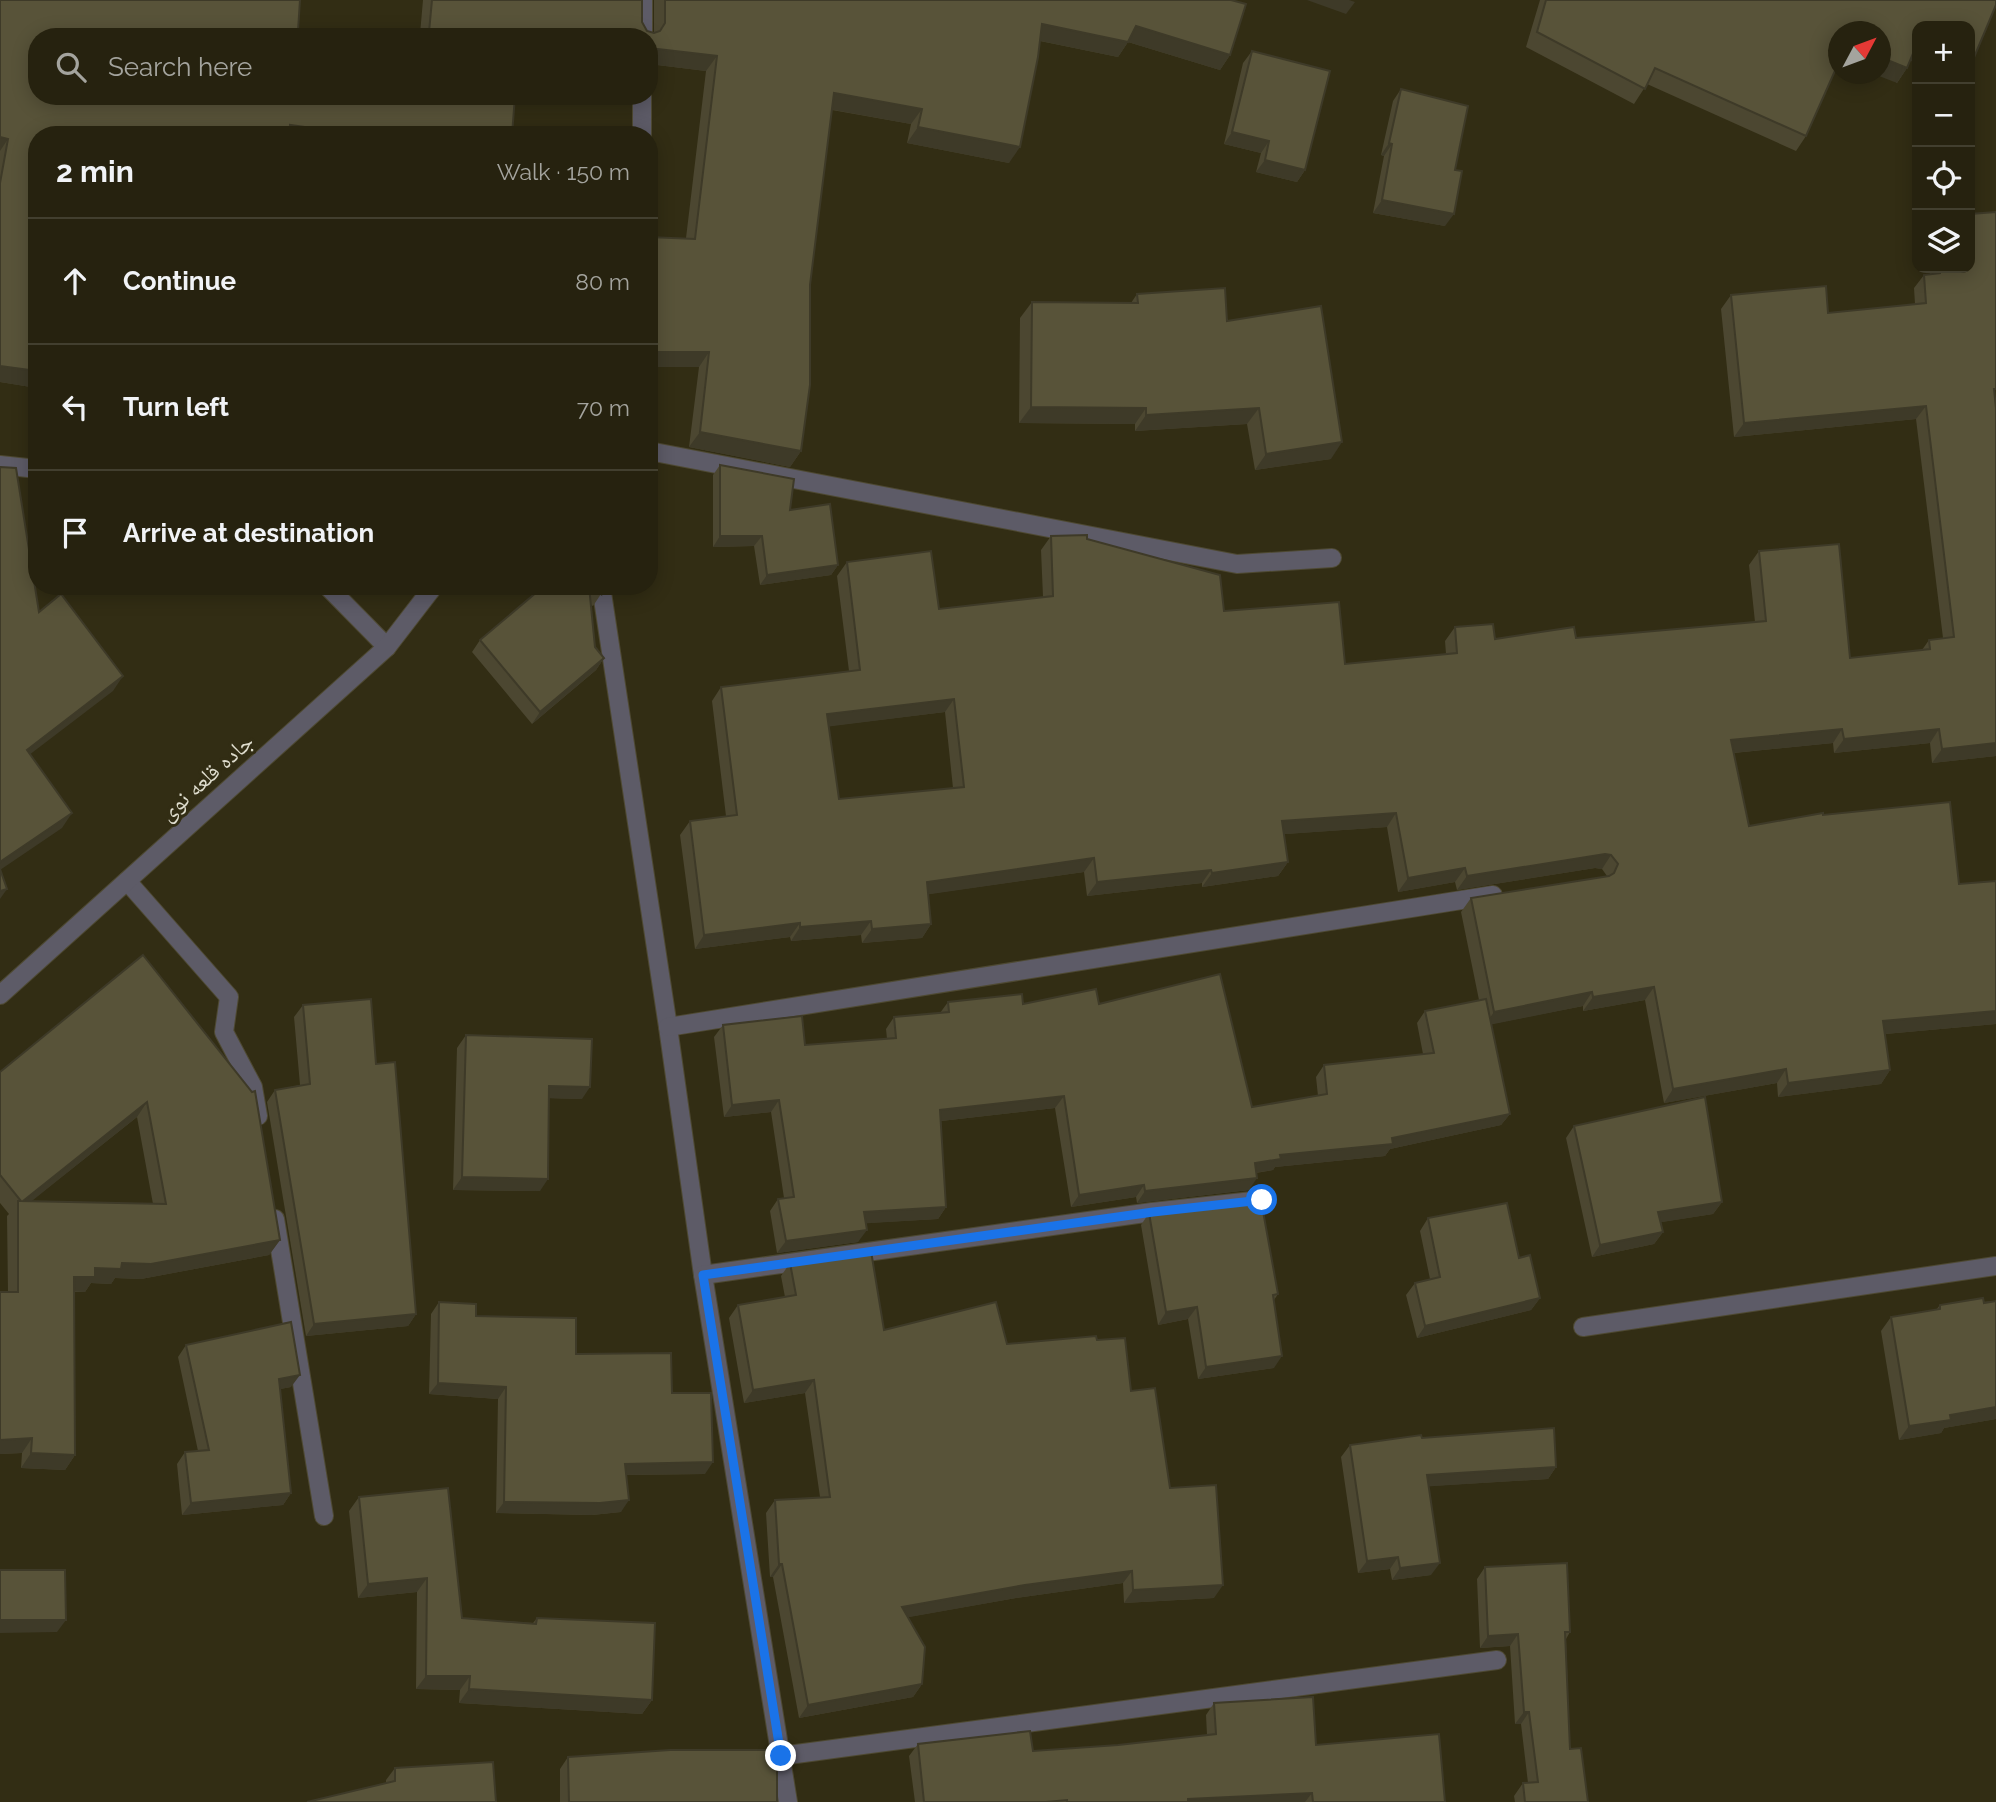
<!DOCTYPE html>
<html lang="en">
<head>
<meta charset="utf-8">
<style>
	body { margin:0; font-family:Raleway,"Noto Naskh Arabic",sans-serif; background:#322f1d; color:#f1f3f6 }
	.controls { position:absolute; right:21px; top:21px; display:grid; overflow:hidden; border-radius:14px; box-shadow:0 4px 18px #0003 }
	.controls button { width:63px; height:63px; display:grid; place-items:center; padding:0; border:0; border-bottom:2px solid #423f2f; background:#26220f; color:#f1f3f6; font:35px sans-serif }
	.compass { position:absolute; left:1828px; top:21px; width:63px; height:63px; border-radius:50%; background:#26220f; box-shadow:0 4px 18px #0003; rotate:49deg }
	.stop { position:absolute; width:21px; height:21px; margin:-16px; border:5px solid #1a73e8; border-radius:50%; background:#fff }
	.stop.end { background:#1a73e8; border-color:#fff; box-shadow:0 2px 7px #0008 }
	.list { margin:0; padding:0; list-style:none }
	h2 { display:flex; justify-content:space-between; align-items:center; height:91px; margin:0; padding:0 28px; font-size:30px }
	h2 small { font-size:23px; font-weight:400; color:#a4a49e }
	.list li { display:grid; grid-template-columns:46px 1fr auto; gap:21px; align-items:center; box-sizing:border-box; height:126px; padding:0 28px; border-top:2px solid #423f2f }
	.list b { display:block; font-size:26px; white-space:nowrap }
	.list em { font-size:23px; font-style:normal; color:#a4a49e }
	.icon { flex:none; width:38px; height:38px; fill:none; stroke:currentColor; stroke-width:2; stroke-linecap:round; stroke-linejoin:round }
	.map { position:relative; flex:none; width:1996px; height:1802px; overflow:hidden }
	.search { position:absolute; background:#26220f; box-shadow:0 4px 18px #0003; left:28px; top:28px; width:630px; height:77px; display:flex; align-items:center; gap:18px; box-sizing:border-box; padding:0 24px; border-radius:28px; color:#a4a49e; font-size:26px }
	.panel { position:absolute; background:#26220f; box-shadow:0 4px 18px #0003; left:28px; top:126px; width:630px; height:469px; border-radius:28px }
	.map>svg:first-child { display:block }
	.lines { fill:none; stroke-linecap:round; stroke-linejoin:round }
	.minor-casing { stroke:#4e4932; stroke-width:20 }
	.minor { stroke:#5d5b67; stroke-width:18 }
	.wall { fill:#4c4731; fill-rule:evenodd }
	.shaded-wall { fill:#3e3a28 }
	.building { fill:#585339; stroke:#3e3a28; stroke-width:2; fill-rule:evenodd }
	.route { stroke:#1a73e8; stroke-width:9 }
	.labels { text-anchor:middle; stroke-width:6; stroke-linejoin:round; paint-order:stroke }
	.street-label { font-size:23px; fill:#dedccd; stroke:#322d14 }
</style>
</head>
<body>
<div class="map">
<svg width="1996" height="1802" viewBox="0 0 1996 1802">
	<rect width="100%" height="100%" fill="#322d14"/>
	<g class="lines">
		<g class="minor-casing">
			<g id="minor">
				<path d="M643 37V0"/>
				<path d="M642 135V96"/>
				<path d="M649 451 1237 564 1332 558"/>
				<path d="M0 465 37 469"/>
				<path d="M327 586 387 647"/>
				<path d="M601 586 668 1027 703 1275 788 1802"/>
				<path d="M127 881 229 997 224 1032 253 1087 258 1116"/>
				<path d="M0 995 387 647 434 586"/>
				<path d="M668 1027 1493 895"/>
				<path d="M275 1219 324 1516"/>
				<path d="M703 1275 1152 1212 1262 1200"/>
				<path d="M1583 1327 1996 1266"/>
				<path d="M781 1756 1497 1660"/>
			</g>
		</g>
		<use href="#minor" class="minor"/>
	</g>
	<g class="wall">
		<path d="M0 0 37 135V388L0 382Z"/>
		<path d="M423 0H642V22L647 31 654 33V0H1231L1230 55 1220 70 1128 42 1118 57 1040 41 1009 163 907 143 911 124 832 110 810 285 801 451 790 467 689 447 699 367 686 238 706 71 649 64V37H417L420 34Z"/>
		<path d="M1540 0H1996L1910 61 1907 68 1897 83 1838 32 1806 136 1796 151 1647 84 1634 104 1526 47Z"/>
		<path d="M1252 51 1305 170 1297 182 1256 172 1261 153 1224 144 1243 63Z"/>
		<path d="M1401 89 1455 170 1445 226 1373 213 1384 156 1381 155 1393 101Z"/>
		<path d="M1929 268H1970L1995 402 1996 756 1932 763 1930 743 1834 753 1833 743 1734 753 1749 826 1823 815 1959 884 1996 1024 1885 1034 1890 1070 1881 1084 1778 1097 1777 1083 1664 1103 1645 1000 1583 1011V1006L1491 1024 1510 1114 1501 1125 1390 1149 1385 1156 1275 1167 1273 1170 1256 1173 1249 1190 1137 1203 1136 1197 1071 1207 1055 1108 941 1121 946 1207 938 1219 866 1223 858 1242 777 1253 770 1211 778 1199 784 1198 771 1112 724 1117 714 1037 723 1025 805 1045 887 1039 886 1029 894 1017 940 1013 948 1002 1099 1004 1252 1107 1318 1096 1316 1077 1324 1065 1423 1054 1417 1023 1425 1011 1479 1000 1461 912 1471 898 1607 876 1602 869 1595 868 1457 890 1455 882 1398 892 1387 827 1284 834 1288 862 1278 876 1202 887V883L1087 896 1084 872 928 894 931 924 922 938 862 943 861 935 791 941 790 937 695 949 680 835 690 821 726 816 712 701 721 687 849 671 837 576 847 562 939 609 1043 597 1041 550 1051 536 1087 539 1224 611 1345 664 1446 654 1445 641 1455 627 1495 639 1576 638 1755 622 1749 565 1759 551 1850 658 1922 650 1929 640 1943 638 1916 419 1734 437 1721 309 1731 295 1828 313 1915 304 1914 288 1924 275 1930 274ZM945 712 953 788 839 799 829 726Z"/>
		<path d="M1137 294 1227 321 1331 459 1255 470 1247 424 1135 431V424L1019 423 1020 318 1032 302 1131 303Z"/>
		<path d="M720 465 790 510 838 565 831 575 760 585 754 546 713 547V475Z"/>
		<path d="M544 586H600L601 594 593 606 591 605 595 647 604 658 596 670 532 724 472 652 480 640Z"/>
		<path d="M143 955 280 1240 269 1255 141 1279 115 1278 111 1284 91 1283 85 1292H74L75 1455 65 1470 21 1468 22 1453 0 1454V1292H8L7 1216 9 1214 0 1203V1072ZM137 1117 153 1204 31 1201Z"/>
		<path d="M303 1005 376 1064 416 1314 408 1326 306 1336 267 1102 275 1090 300 1085 294 1017Z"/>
		<path d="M466 1035 582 1099 549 1098 540 1191 453 1190 457 1048Z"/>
		<path d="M1574 1126 1722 1202 1713 1214 1661 1222 1663 1232 1654 1244 1592 1257 1566 1138Z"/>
		<path d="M1149 1213 1278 1294 1274 1300V1368L1198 1379 1188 1319 1158 1325 1141 1225Z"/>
		<path d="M1428 1218 1519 1258 1540 1298 1531 1310 1417 1338 1406 1295 1415 1283 1430 1279 1420 1231Z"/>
		<path d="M790 1263 884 1330 1007 1344 1097 1340 1131 1391 1214 1598 1124 1603 1123 1583 1016 1598 908 1617 922 1684 913 1697 799 1718 773 1577H770L766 1513 775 1500 820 1497 805 1393 744 1403 729 1318 738 1305 785 1297 781 1276Z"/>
		<path d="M1996 1301V1419L1944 1428 1941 1433 1899 1440 1881 1331 1891 1317 1936 1310 1940 1305Z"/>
		<path d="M439 1302 576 1354 672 1393 705 1474 627 1475 621 1512 592 1515 496 1513 498 1399 429 1394 431 1314Z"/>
		<path d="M186 1345 291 1387 280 1389 291 1493 283 1505 182 1515 177 1464 185 1452 198 1451 178 1357Z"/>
		<path d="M1422 1438 1556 1467 1548 1479 1429 1486 1431 1575 1392 1580 1390 1569 1358 1573 1341 1457 1350 1445Z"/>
		<path d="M359 1497 462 1618 533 1623 537 1618 652 1700 642 1714 459 1703 460 1690 416 1689 417 1592 358 1598 349 1511Z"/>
		<path d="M1485 1567 1570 1632 1566 1639 1570 1749 1588 1802H1515L1514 1796 1523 1783H1528L1521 1724H1515L1510 1646 1480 1648 1477 1579Z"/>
		<path d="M1214 1703 1316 1745 1445 1802H915L909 1756 918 1744 1033 1751 1118 1745 1207 1735 1206 1715Z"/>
		<path d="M568 1757 777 1802H560V1769Z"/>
		<path d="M395 1768 496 1802 386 1783V1780Z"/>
	</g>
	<g class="shaded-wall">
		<path d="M1307 0H1349L1355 2 1346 14Z"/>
		<path d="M1042 24 1136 26 1230 55 1220 70 1128 42 1118 57 1031 39Z"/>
		<path d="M1917 44V64L1907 59Z"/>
		<path d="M649 48 717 56 706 71 649 64Z"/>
		<path d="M1880 57 1907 68 1897 83 1874 74H1880Z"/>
		<path d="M834 93 922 109 911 124 823 108Z"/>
		<path d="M552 96H630L626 102Z"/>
		<path d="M290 125 361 135H283Z"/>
		<path d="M918 127 1020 147 1009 163 907 143Z"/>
		<path d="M1232 132 1269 141 1261 153 1224 144Z"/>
		<path d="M0 137 8 139 0 151Z"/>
		<path d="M1389 143 1392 144 1384 156 1381 155Z"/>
		<path d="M1265 160 1305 170 1297 182 1256 172Z"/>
		<path d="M1382 200 1454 214 1445 226 1373 213Z"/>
		<path d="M649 352H709L699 367H649Z"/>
		<path d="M0 366 37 371V388L0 382Z"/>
		<path d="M1926 406 1916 419 1734 437 1744 423Z"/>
		<path d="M1031 407 1146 408 1135 424 1019 423Z"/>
		<path d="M1259 408 1247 424 1135 431 1146 415Z"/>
		<path d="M700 432 801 451 790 467 689 447Z"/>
		<path d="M1342 442 1331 459 1255 470 1266 454Z"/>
		<path d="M720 536H762L754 546 713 547Z"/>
		<path d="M838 565 831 575 760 585 767 575Z"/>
		<path d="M604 658 596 670 532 724 540 712Z"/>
		<path d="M123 676 113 691 16 765 27 750Z"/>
		<path d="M954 699 945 712 817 728 827 714Z"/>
		<path d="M1842 729 1833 743 1722 754 1731 740Z"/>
		<path d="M1939 729 1930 743 1834 753 1844 739Z"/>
		<path d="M1996 743V756L1932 763 1942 749Z"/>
		<path d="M72 813 62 828 0 870V862Z"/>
		<path d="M1396 813 1387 827 1272 835 1282 821Z"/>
		<path d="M1605 854 1611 855 1602 869 1595 868 1457 890 1467 876Z"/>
		<path d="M1094 858 1084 872 917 896 927 882Z"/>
		<path d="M1288 862 1278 876 1202 887 1212 873Z"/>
		<path d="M1465 868 1455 882 1398 892 1408 878Z"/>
		<path d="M1211 870 1202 883 1087 896 1097 882Z"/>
		<path d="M7 889 0 899V891Z"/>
		<path d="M871 921 861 935 791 941 800 927Z"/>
		<path d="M800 923 790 937 695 949 704 935Z"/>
		<path d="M931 924 922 938 862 943 872 929Z"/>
		<path d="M1654 987 1645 1000 1583 1011 1593 997Z"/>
		<path d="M1592 992 1583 1006 1484 1026 1494 1012Z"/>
		<path d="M1996 1011V1024L1874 1035 1883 1021Z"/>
		<path d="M1786 1069 1777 1083 1664 1103 1673 1089Z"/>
		<path d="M1890 1070 1881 1084 1778 1097 1788 1083Z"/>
		<path d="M549 1086 590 1087 582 1099 541 1098Z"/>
		<path d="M1064 1096 1055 1108 932 1122 940 1110Z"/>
		<path d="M779 1100 771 1112 724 1117 732 1105Z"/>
		<path d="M147 1102 137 1117 18 1212 23 1201Z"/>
		<path d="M1510 1114 1501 1125 1390 1149 1385 1156 1275 1167 1273 1170 1246 1174 1255 1163 1280 1155 1392 1138Z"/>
		<path d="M462 1177 548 1179 540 1191 453 1190Z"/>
		<path d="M1257 1178 1249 1190 1137 1203 1145 1191Z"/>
		<path d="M1144 1185 1136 1197 1071 1207 1079 1195Z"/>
		<path d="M1722 1202 1713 1214 1650 1224 1658 1212Z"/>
		<path d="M946 1207 938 1219 855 1224 864 1212Z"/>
		<path d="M867 1230 858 1242 777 1253 786 1241Z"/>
		<path d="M1663 1232 1654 1244 1592 1257 1600 1245Z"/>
		<path d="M280 1240 269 1255 141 1279 115 1278 111 1284 91 1283 85 1292 64 1291 74 1277 95 1268Z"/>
		<path d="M1540 1298 1531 1310 1417 1338 1425 1326Z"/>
		<path d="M1197 1307 1188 1319 1158 1325 1166 1312Z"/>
		<path d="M416 1314 408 1326 306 1336 314 1324Z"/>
		<path d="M1282 1356 1274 1368 1198 1379 1206 1367Z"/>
		<path d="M300 1375 291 1387 270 1391 279 1379Z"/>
		<path d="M814 1380 805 1393 744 1403 753 1390Z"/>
		<path d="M438 1383 506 1387 498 1399 429 1394Z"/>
		<path d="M1996 1407V1419L1944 1428 1941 1433 1899 1440 1909 1426 1950 1415Z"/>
		<path d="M32 1438 22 1453 0 1454V1440Z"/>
		<path d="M31 1453 75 1455 65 1470 21 1468Z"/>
		<path d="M713 1462 705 1474 617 1475 625 1464Z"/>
		<path d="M1556 1467 1548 1479 1419 1487 1427 1475Z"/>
		<path d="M291 1493 283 1505 182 1515 191 1503Z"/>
		<path d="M629 1500 621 1512 592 1515 496 1513 504 1502Z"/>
		<path d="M1398 1557 1390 1569 1358 1573 1367 1561Z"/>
		<path d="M1440 1563 1431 1575 1392 1580 1400 1568Z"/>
		<path d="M779 1564H782L773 1577H770Z"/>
		<path d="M1132 1571 1123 1583 1016 1598 893 1620 902 1607 1025 1585Z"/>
		<path d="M427 1578 417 1592 358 1598 368 1584Z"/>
		<path d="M1223 1585 1214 1598 1124 1603 1133 1590Z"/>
		<path d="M0 1620H66L57 1632 0 1633Z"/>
		<path d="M1518 1634 1510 1646 1480 1648 1488 1636Z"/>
		<path d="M426 1676H470L460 1690 416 1689Z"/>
		<path d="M922 1684 913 1697 799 1718 808 1705Z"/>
		<path d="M469 1689 652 1700 642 1714 459 1703Z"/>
		<path d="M1524 1712H1529L1521 1724H1515Z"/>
		<path d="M1312 1793 1305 1802H1186L1188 1799Z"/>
	</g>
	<g class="building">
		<path d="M0 0H300L298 31 308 32 307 37H37V96H515L512 135H361L290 125 289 135H37V371L0 366V183L8 139 0 137Z"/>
		<path d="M432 0H642V22L647 31 654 33 660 31 665 23V0H1231L1246 4 1230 55 1136 26 1128 42 1042 24 1038 57 1020 147 918 127 922 109 834 93 810 285V385L801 451 700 432 709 352H649V237L695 239 717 56 649 48V37H421L422 31 429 32Z"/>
		<path d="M1546 0H1996V5L1970 67V26H1917V44L1907 68 1880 57V32H1838V64L1806 136 1655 68 1645 89 1537 32Z"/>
		<path d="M1252 51 1330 71 1305 170 1265 160 1269 141 1232 132Z"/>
		<path d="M1401 89 1468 106 1455 170 1462 171 1454 214 1382 200 1392 144 1389 143Z"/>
		<path d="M1996 212V389H1994L1996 408V743L1942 749 1939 729 1844 739 1842 729 1731 740 1749 826 1823 813V815L1950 802 1959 884 1996 881V1011L1883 1021 1890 1070 1788 1083 1786 1069 1673 1089 1654 987 1593 997 1592 992 1494 1012 1471 898 1609 876 1614 873 1618 864 1611 855 1605 854 1467 876 1465 868 1408 878 1396 813 1282 821 1288 862 1212 873 1211 870 1097 882 1094 858 927 882 931 924 872 929 871 921 800 927V923L704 935 690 821 737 815 721 687 860 670 847 562 931 551 939 609 1053 596 1051 536 1087 535V539L1220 575 1224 611 1339 602 1345 664 1457 653 1455 627 1493 624 1495 639 1574 627 1576 638 1766 621 1759 551 1839 544 1850 658 1930 649 1929 640 1954 637 1926 406 1744 423 1731 295 1826 286 1828 313 1926 303 1924 275 1940 273V268H1970V214ZM954 699 964 787 839 799 827 714Z"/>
		<path d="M1225 288 1227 321 1321 306 1342 442 1266 454 1259 408 1146 415V408L1031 407 1032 302 1138 303 1137 294Z"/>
		<path d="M720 465 794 479 790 510 830 504 838 565 767 575 762 536H720Z"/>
		<path d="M0 467 16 468 39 612 61 594 123 676 27 750 72 813 0 862Z"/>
		<path d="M544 586H589L595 647 604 658 540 712 480 640Z"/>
		<path d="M590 586H600L601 594Z"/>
		<path d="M0 869 7 889 0 891Z"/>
		<path d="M143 955 252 1092 255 1091 280 1240 151 1264 122 1263 121 1269 95 1268V1277H74L75 1455 31 1453 32 1438 0 1440V1292H18V1201H21L0 1175V1072ZM147 1102 166 1204 23 1201Z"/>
		<path d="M1220 974 1252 1107 1327 1094 1324 1065 1434 1053 1425 1011 1486 999 1510 1114 1392 1138 1393 1144 1280 1155 1281 1159 1255 1163 1257 1178 1145 1191 1144 1185 1079 1195 1064 1096 940 1110 946 1207 864 1212 867 1230 786 1241 778 1199 794 1197 779 1100 732 1105 723 1025 802 1016 805 1045 896 1038 894 1017 949 1012 948 1002 1022 994 1023 1004 1096 989 1099 1004Z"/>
		<path d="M371 999 376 1064 395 1062 416 1314 314 1324 275 1090 310 1084 303 1005Z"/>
		<path d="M466 1035 592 1039 590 1087 549 1086 548 1179 462 1177Z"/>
		<path d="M1705 1097 1722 1202 1658 1212 1663 1232 1600 1245 1574 1126Z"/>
		<path d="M1261 1200 1278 1294 1273 1295 1282 1356 1206 1367 1197 1307 1166 1312 1149 1213Z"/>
		<path d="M1507 1203 1519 1258 1530 1255 1540 1298 1425 1326 1415 1283 1440 1277 1428 1218Z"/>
		<path d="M871 1251 884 1330 996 1302 1007 1344 1096 1336 1097 1340 1125 1338 1131 1391 1155 1388 1170 1488 1216 1485 1223 1585 1133 1590 1132 1571 1025 1585 902 1607 925 1647 922 1684 808 1705 782 1564H779L775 1500 830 1497 814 1380 753 1390 738 1305 796 1295 790 1263Z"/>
		<path d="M1983 1298 1984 1303 1996 1301V1407L1950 1415 1951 1420 1909 1426 1891 1317 1940 1309V1305Z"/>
		<path d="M439 1302 476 1304V1316L576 1318V1354L671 1353 672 1393H711L713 1462 625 1464 629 1500 600 1503 504 1502 506 1387 438 1383Z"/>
		<path d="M291 1322 300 1375 279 1379 291 1493 191 1503 185 1452 209 1450 186 1345Z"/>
		<path d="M1554 1428 1556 1467 1427 1475 1440 1563 1400 1568 1398 1557 1367 1561 1350 1445 1421 1435 1422 1438Z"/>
		<path d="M448 1488 462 1618 536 1624 537 1618 655 1623 652 1700 469 1689 470 1676H426L427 1578 368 1584 359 1497Z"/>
		<path d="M1567 1563 1570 1632H1565L1570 1749 1581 1748 1588 1802H1525L1523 1783 1538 1782 1529 1712H1524L1518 1634 1488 1636 1485 1567Z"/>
		<path d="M0 1570H65L66 1620H0Z"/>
		<path d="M1313 1697 1316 1745 1439 1734 1445 1802H1313L1312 1793 1188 1799V1802H1067V1800L1046 1802H924L918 1744 1030 1731 1033 1751 1118 1745 1216 1734 1214 1703Z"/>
		<path d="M670 1750H777V1802H569L568 1757Z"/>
		<path d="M493 1762 496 1802H307L395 1781V1768Z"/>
	</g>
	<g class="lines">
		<path class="route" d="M781 1756 703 1275 1153 1212 1262 1200"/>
	</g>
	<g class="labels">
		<g class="street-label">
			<text transform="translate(206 777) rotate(-42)" y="8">جاده قلعه نوی</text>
		</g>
	</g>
</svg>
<div class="controls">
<button>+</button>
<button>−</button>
<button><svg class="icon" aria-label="locate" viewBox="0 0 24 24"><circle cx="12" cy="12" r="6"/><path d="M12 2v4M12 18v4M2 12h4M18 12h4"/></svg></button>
<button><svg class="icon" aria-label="layers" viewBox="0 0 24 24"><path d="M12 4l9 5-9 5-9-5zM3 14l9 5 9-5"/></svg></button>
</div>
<svg class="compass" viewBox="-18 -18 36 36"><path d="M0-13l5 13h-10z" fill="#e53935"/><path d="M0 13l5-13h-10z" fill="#a4a49e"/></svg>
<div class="stop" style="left:1262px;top:1200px"></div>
<div class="stop end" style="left:781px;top:1756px"></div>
<div class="search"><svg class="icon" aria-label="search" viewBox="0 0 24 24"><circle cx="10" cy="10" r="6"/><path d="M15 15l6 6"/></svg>Search here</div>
<section class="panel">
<h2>2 min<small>Walk · 150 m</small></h2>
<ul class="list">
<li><svg class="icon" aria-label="ahead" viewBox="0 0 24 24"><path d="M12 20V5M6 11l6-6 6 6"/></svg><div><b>Continue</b></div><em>80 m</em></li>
<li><svg class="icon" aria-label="left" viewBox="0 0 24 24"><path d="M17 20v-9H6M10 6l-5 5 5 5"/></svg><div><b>Turn left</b></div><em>70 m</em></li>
<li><svg class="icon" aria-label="arrive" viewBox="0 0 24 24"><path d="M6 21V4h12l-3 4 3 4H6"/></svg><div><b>Arrive at destination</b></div></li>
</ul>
</section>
</div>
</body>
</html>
